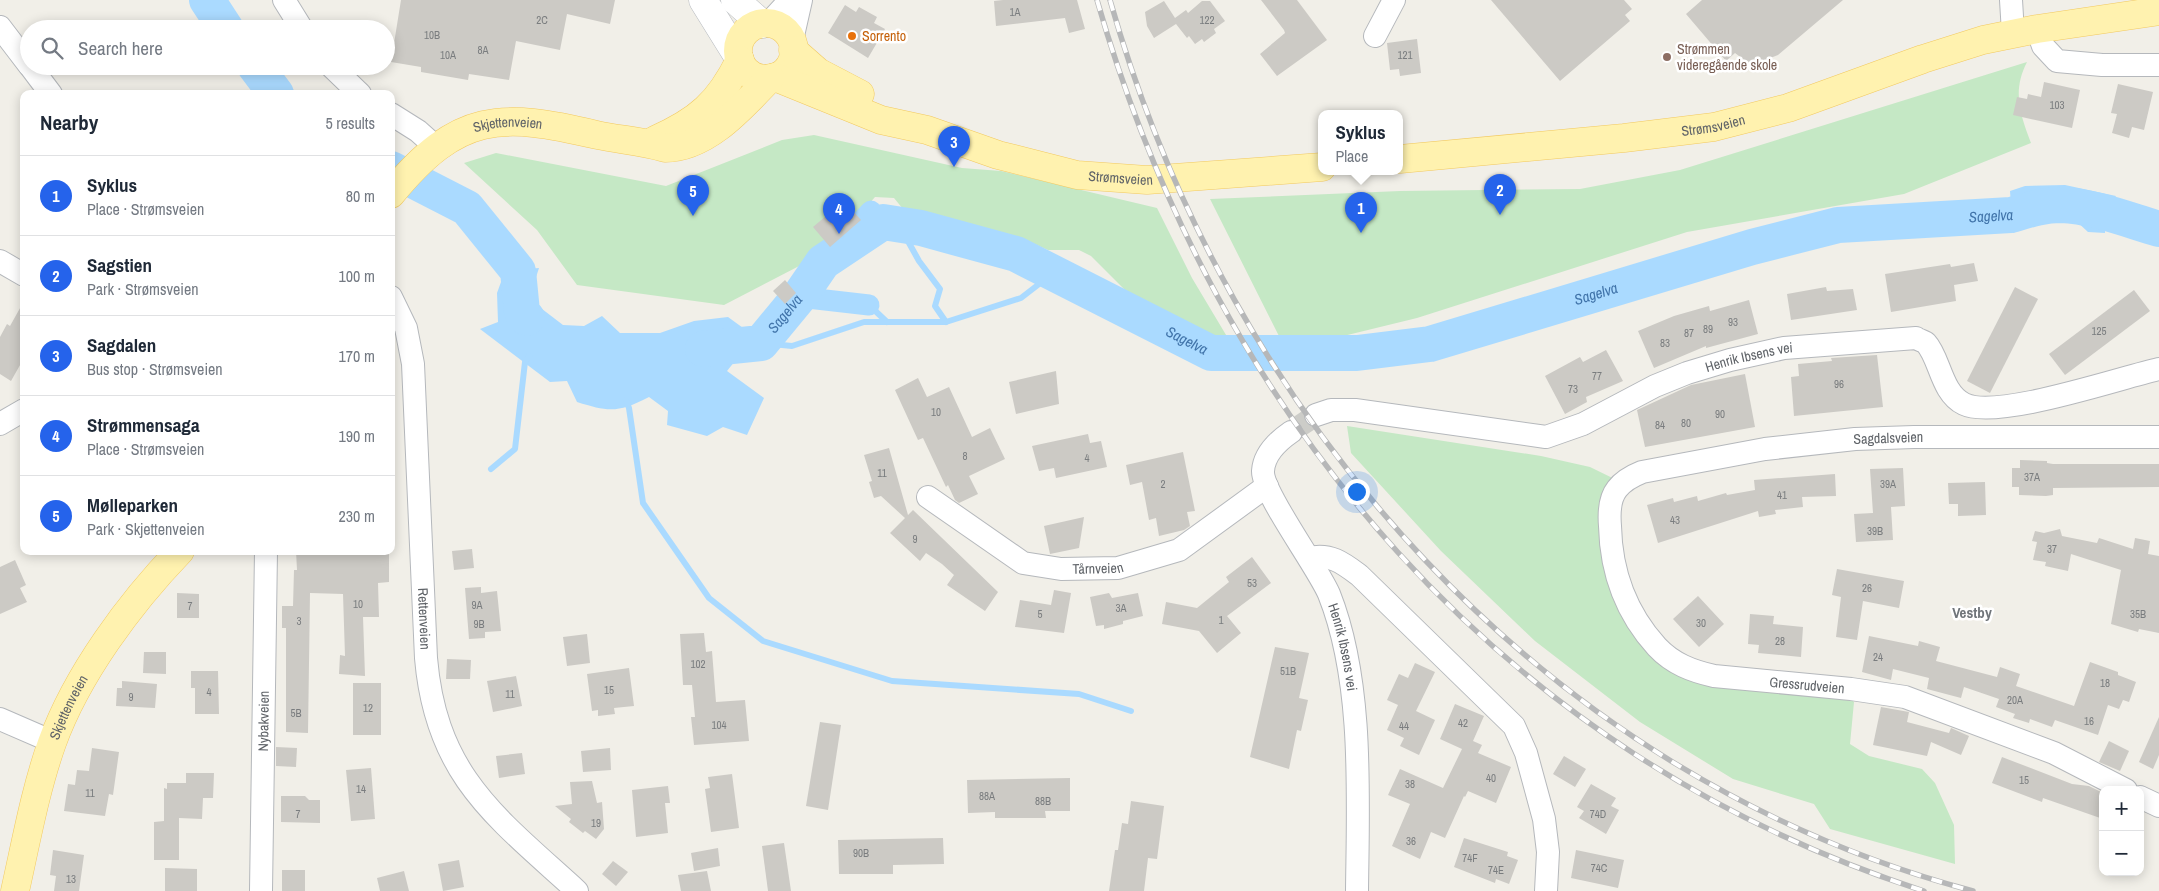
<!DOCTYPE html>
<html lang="en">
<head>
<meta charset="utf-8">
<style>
	body { margin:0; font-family:"Archivo Narrow",sans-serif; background:#f2f2f3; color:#1f2937 }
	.controls { position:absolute; right:15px; bottom:15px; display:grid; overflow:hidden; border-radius:10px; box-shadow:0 2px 12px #0003 }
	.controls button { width:45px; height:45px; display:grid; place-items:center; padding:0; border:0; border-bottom:1px solid #e0e1e3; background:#fff; color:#1f2937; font:25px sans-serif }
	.you { position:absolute; left:1356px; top:491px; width:18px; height:18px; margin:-12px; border:4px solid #fff; border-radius:50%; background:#1a73e8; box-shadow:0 0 0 8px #1a73e833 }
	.badge { display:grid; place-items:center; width:32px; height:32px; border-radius:50%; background:#2563eb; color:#fff; font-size:16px; font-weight:700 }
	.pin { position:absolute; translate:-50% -41px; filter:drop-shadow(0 1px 2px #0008) }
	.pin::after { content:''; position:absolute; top:26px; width:18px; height:15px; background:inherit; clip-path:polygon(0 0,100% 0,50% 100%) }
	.popup { position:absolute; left:1318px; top:110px; width:85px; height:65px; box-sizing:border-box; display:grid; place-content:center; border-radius:10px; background:#fff; filter:drop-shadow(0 1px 4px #0005); font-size:16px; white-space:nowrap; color:#747a83 }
	.popup b { font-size:19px; color:#1f2937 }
	.popup::after { content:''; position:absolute; left:50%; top:100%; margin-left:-10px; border:10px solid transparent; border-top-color:#fff }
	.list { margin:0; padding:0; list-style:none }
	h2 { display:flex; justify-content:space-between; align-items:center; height:65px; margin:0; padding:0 20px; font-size:21px }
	h2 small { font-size:16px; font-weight:400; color:#747a83 }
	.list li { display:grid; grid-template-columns:32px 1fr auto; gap:15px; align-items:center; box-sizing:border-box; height:80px; padding:0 20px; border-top:1px solid #e0e1e3 }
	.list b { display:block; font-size:19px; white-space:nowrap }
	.list p { margin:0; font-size:16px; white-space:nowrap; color:#747a83 }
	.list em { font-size:16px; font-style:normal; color:#747a83 }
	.icon { flex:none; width:28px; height:28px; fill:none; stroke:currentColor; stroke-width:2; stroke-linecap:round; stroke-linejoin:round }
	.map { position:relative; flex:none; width:2159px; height:891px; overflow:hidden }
	.search { position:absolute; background:#fff; box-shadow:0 2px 12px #0003; left:20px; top:20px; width:375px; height:55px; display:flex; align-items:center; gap:12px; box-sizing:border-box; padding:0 18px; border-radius:28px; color:#747a83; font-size:19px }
	.panel { position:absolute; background:#fff; box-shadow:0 2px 12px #0003; left:20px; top:90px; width:375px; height:465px; border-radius:10px }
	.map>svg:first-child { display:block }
	.green { fill:#c5e8c5 }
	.water { fill:#aadaff }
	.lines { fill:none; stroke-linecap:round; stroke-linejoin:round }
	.stream { stroke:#aadaff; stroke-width:6 }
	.canal { stroke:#aadaff; stroke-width:21 }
	.river { stroke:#aadaff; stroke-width:36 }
	.building { fill:#cccac5 }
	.street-tunnel { stroke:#ccccc8; stroke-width:22; stroke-dasharray:22 11; stroke-linecap:butt }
	.street-casing { stroke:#b5b8bc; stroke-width:24 }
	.secondary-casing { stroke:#b6babf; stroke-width:29 }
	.primary-casing { stroke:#f2c960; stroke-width:29 }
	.street { stroke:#fff; stroke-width:22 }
	.secondary { stroke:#fff; stroke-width:28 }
	.primary { stroke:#fff2af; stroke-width:28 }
	.rail-casing { stroke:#b6b7b8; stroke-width:5.5 }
	.rail { stroke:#fff; stroke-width:4; stroke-dasharray:11; stroke-linecap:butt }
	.food-dot { fill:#e8710a; stroke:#fff; stroke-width:2 }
	.education-dot { fill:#8d6e63; stroke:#fff; stroke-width:2 }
	.labels { text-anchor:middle; stroke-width:5; stroke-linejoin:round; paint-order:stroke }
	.number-label { font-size:11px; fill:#7a7d7f }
	.food-label { font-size:14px; fill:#c56008; stroke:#fff; text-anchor:start }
	.education-label { font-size:14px; fill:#785e54; stroke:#fff; text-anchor:start }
	.street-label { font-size:14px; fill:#5f6368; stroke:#fff }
	.water-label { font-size:15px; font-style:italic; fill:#4174aa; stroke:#fff }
	.neighbourhood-label { font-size:15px; font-weight:bold; fill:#70757a; stroke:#fff }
</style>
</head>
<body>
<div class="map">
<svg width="2159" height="891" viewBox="0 0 2159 891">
	<rect width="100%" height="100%" fill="#f1efe8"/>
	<g class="green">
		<path d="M2027 62C2012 91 2020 114 2031 143L1904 194 1687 232 1417 318 1286 350 1210 199 1400 191 1580 189 1680 170Z"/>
		<path d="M814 135 962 168 1001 171 1157 208 1192 278 1235 350 1132 297 1091 256 1079 250H1048L1021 238 1006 241 949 223 938 225 903 209 894 198 875 197 868 205 871 209 830 250 724 305 577 285 537 230 464 163 496 153 666 186 782 140Z"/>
		<path d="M1347 426 1541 456 1590 467 1633 488 1611 505 1605 538 1661 647 1698 668 1838 689 1854 702 1850 744 1869 756 1922 769 1935 783 1954 825 1955 864 1830 829 1814 804 1733 779 1640 722 1535 641 1441 551 1351 453Z"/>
	</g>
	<g class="water">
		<path d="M2065 185 2116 196 2105 213V233L2088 232 2074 219 2059 214 2013 233 2010 191 2025 186Z"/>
		<path d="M539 268 529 299 563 325 584 326 602 316 620 333H660L694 321 728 317 750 333 757 360 735 361 727 371 764 398 747 435 723 427 707 436 667 425 668 411 649 397C618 413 609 412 577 402L567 381 550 382 480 329 498 322 497 293 505 271Z"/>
	</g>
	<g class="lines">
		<g class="stream">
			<path d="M899 225 919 261 940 289 935 306 946 322"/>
			<path d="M869 305 887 322"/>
			<path d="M761 343 792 346 864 322H946L1021 298 1052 274"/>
			<path d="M626 400 629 408 643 503 709 598 763 641 892 681 1079 694 1131 711"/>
			<path d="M491 469 515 449 525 362 529 356"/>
		</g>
		<g class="canal">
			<path d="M853 230 871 211"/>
			<path d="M799 297 869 305"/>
		</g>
		<g class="river">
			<path d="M207 0 226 29"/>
			<path d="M255 66 276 94"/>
			<path d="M391 169 467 208 518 271 522 312 527 318"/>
			<path id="s1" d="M703 349 761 343 799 297 823 262 883 222 921 228 1016 254 1211 353H1357L1430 344 1752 247 1838 225 2011 215C2028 210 2043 205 2061 205 2093 206 2128 220 2159 229"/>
		</g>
	</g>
	<g class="building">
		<path d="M401 0H615L610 24 567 14 560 50 516 41 509 80 469 74 468 80 421 72V67L391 62Z"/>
		<path d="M1003 0H1077L1085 29 1069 33 1065 18 996 26 994 1Z"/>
		<path d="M1261 0H1297L1327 40 1277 76 1260 54 1285 33 1284 30Z"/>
		<path d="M1491 0H1624L1632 9 1625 15 1630 21 1560 81Z"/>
		<path d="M1702 0H1843L1778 55 1755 64 1747 62 1735 53 1726 61 1686 14Z"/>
		<path d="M1164 1 1175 18 1186 10 1188 13 1202 1H1210L1225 21 1214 29 1216 33 1204 42 1202 39 1195 44 1189 36 1187 38 1176 24 1154 38 1147 26 1145 12Z"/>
		<path d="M845 5 856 12 859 7 877 17 874 23 885 29 868 58 828 33Z"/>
		<path d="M1417 39 1421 73 1400 76 1399 69 1390 70 1387 43Z"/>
		<path d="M2044 82 2080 90 2072 128 2013 115 2017 97 2027 99 2028 94 2041 97Z"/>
		<path d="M2118 84 2153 92 2144 130 2132 127 2129 138 2112 133 2117 114 2111 113Z"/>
		<path d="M844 201 861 220 830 247 813 227Z"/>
		<path d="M1974 263 1978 281 1954 285 1956 301 1891 312 1885 274 1950 264 1951 267Z"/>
		<path d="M785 280 796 293 785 304 773 291Z"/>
		<path d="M1826 287 1827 291 1853 289 1857 310 1791 320 1787 294Z"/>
		<path d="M2015 287 2038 299 1990 393 1967 381Z"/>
		<path d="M2134 290 2150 311 2065 375 2049 354Z"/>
		<path d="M1749 300 1758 334 1706 348V346L1654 368 1638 331 1674 316 1709 306 1710 311Z"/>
		<path d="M24 301V358L11 381 0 374V337L7 324 10 326Z"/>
		<path d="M1606 350 1623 381 1586 397 1587 402 1565 414 1545 376 1580 357 1583 362Z"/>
		<path d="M1877 355 1883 407 1794 416 1791 377 1799 376 1798 364 1832 361 1831 358Z"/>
		<path d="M1056 371 1059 404 1016 414 1009 382Z"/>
		<path d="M1745 374 1755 427 1645 447 1637 410 1691 385Z"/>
		<path d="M918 378 927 397 949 387 972 437 990 428 1005 459 969 476 978 494 959 503 955 500 948 485 946 487 923 438 918 440 895 390Z"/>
		<path d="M1088 434 1090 443 1101 441 1107 467 1056 478 1054 468 1039 471 1032 446Z"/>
		<path d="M889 448 908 515 913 510 998 592 985 611 947 585 954 575 942 564 926 553 920 561 890 533 905 518 881 496 874 498 869 482 872 481 864 455Z"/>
		<path d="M1183 452 1195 511 1187 512 1190 526 1184 530 1159 536 1156 518 1149 520 1142 482 1130 485 1126 465Z"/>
		<path d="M2020 460 2047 461V463L2053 464H2159V487L2053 488V495L2046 496 2019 495V487H2012V468H2020Z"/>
		<path d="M1903 468 1905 506 1891 507 1893 540 1856 542 1854 514 1873 513 1870 469Z"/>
		<path d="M1835 474 1836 496 1802 497 1803 507 1775 510 1776 514 1759 517 1758 511 1658 543 1647 505 1673 498 1674 502 1697 496 1698 501 1726 493 1727 495 1755 490 1754 480Z"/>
		<path d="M1985 482 1986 515 1958 516V504H1949L1948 483Z"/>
		<path d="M1084 517 1079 548 1050 554 1044 526Z"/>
		<path d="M2060 529 2062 536 2097 543 2099 538 2133 549 2135 538 2150 541 2148 554 2159 556V633L2139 629 2138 632 2111 624 2121 570 2071 554 2068 571 2045 566 2046 562 2033 560 2037 542 2032 541 2035 531 2044 533Z"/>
		<path d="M472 549 474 568 454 570 452 551Z"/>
		<path d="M296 551 373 554V551H389V582L378 583 379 617H363L365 676 339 674 340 655 345 656 343 594 310 593 308 733 286 732V628H282V606H293L294 570H297Z"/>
		<path d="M1252 557 1271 583 1227 616 1241 633 1217 653 1199 631 1162 624 1166 602 1197 608 1229 582 1226 577Z"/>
		<path d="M15 560 26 585 20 588 27 602 0 614V567Z"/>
		<path d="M1837 569 1904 581 1899 608 1863 601 1857 640 1836 637 1841 597 1832 595Z"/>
		<path d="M481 587V593L497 591 501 631 485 632V638L469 639 465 588Z"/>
		<path d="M1054 590 1071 593 1064 633 1015 627 1020 600 1051 605Z"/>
		<path d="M177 593 199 594V618H177Z"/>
		<path d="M1109 593 1112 598 1138 593 1143 616 1123 621V624L1104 629V625L1096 626 1090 597Z"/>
		<path d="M1698 596 1724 624 1699 647 1673 619Z"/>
		<path d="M1750 614 1774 616 1773 624 1803 627 1801 657 1758 653 1759 645 1748 644Z"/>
		<path d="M704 633 706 652 712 651 716 702 745 700 749 741 694 745 691 717H695L692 685H683L680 634Z"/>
		<path d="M587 634 590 663 567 666 563 637Z"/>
		<path d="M1869 636 1918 646 1919 641 1940 647 1936 661 1997 677 2000 667 2020 674 2016 686 2074 706 2090 662 2118 672V675L2136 682 2129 702 2123 700 2119 709 2108 705 2098 735 2055 720 2052 727 2030 719 2029 723 2013 718 2015 714 1996 707 1999 699 1964 687 1961 698 1927 689 1929 678 1893 669 1891 680 1862 672Z"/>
		<path d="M1275 647 1309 653 1299 698 1308 700 1301 731 1297 730 1289 769 1250 757Z"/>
		<path d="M144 652H166V674L143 673Z"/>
		<path d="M447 659 471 660 470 679H446Z"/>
		<path d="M1415 663 1435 672 1416 711 1435 720 1419 755 1400 746 1404 738 1387 730 1398 705 1387 700 1399 674 1408 678Z"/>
		<path d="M629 668 634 706 614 708 615 714 598 716V710L592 711 587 674Z"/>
		<path d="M191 671H218L219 714H195V688H191Z"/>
		<path d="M516 676 522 706 493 712 487 681Z"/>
		<path d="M122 681 157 684 155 708 116 706 117 688H122Z"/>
		<rect x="353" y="683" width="28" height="52"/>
		<path d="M1455 704 1484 716 1473 741 1482 745 1478 753 1511 767 1496 803 1468 791 1465 797 1464 796 1445 838 1431 832 1420 859 1392 846 1410 804 1388 795 1400 769 1443 788 1462 749 1440 739Z"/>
		<path d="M1881 707 1909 712 1907 722 1949 733 1951 728 1969 736 1961 755 1931 742 1927 756 1873 745Z"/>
		<path d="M2159 717V755L2153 769 2139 762Z"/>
		<path d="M820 722 841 725 828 810 806 806Z"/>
		<path d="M2109 741 2129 751 2120 771 2099 762Z"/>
		<path d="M276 747 297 748 296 767 276 766Z"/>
		<path d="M92 748 119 752 113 795 109 794 105 816 64 811 68 784 75 785 77 770 89 771Z"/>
		<path d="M610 748 611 770 583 772 581 751Z"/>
		<path d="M522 753 525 774 499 778 496 756Z"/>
		<path d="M1564 756 1586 769 1575 787 1553 774Z"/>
		<path d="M2002 757 2072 784 2089 786 2103 793V819L2043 798 2042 802 1992 783Z"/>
		<path d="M371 768 375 819 351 821 346 770Z"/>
		<path d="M186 773H214L213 798H203L202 819 179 818V860H154V822L164 821V788L167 789V783H186Z"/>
		<path d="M732 774 739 828 711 832 705 789 710 788 708 777Z"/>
		<path d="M1070 778V811H1045L1046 818H995V812L968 813 967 780Z"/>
		<path d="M592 781 597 803 602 802 604 829 596 839 585 831 583 833 569 822 571 819 555 806 572 804 570 782Z"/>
		<path d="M1591 784 1616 798 1611 806 1619 810 1606 834 1579 818 1584 811 1577 807Z"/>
		<path d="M668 786 670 803H665L668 833 636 837 632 790Z"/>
		<path d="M281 796H305L309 800H320V823L281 822Z"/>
		<path d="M1131 801 1164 806 1157 859 1148 858 1144 891H1109L1115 850H1118L1122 823 1128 824Z"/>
		<path d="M943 838 944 864 893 865V874H839L838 840Z"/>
		<path d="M1464 838 1508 852 1507 856 1518 860 1509 884 1496 879 1495 883 1454 867Z"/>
		<path d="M784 843 791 891H768L762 846Z"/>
		<path d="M718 848 720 866 694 871 691 853Z"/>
		<path d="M53 850 84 855 79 891H54L56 876 50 875Z"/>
		<path d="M1576 850 1624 860 1618 888 1571 878Z"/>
		<path d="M459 860 464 887 443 891 438 864Z"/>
		<path d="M613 861 628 872 616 886 602 874Z"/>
		<path d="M165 868 197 869V891H165Z"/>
		<rect x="282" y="870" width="23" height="21"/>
		<path d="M404 871 409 891H380L377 878Z"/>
		<path d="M707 871 711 891H681L678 875Z"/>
	</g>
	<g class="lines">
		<path class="street-tunnel" d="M1291 432 1316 415"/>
		<g class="street-casing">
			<g id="street">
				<path d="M284 0 302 29"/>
				<path d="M2011 0 2013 33"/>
				<path d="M769 23 790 0"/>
				<path d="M0 27 29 65"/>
				<path d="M2037 29 2043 46 2057 61 2102 65H2159"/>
				<path d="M1375 36 1394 0"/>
				<path d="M792 40 801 0"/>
				<path d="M30 66 51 94"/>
				<path d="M331 66 360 94"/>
				<path d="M391 114 418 131 437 148"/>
				<path d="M0 261 24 275"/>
				<path id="s2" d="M391 297 406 328 413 364 426 658C436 776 496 817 577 891"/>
				<path id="s3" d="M1316 415 1331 410H1355L1546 437 1583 424 1655 386 1687 373 1730 360 1784 348 1916 338C1918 340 1924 341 1926 343 1940 358 1941 393 1964 404 1997 420 2119 378 2159 369"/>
				<path d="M0 424 24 410"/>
				<path id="s4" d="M1291 432C1278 441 1264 454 1263 471 1262 493 1317 566 1329 594 1364 682 1358 797 1357 891"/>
				<path id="s5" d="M928 497 1023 563 1061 569 1118 568 1179 550 1267 486"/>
				<path d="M1309 558C1330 553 1343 563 1359 575L1514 726 1526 753 1544 819 1548 852 1546 891"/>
				<path d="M0 719 53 742"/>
				<path id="s6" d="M2126 790 2054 753 1905 697 1851 689 1714 676C1692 671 1673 664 1657 647 1626 613 1611 571 1610 526 1609 514 1609 499 1617 489 1623 481 1632 476 1642 472L1765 449 1855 439 1914 437H2159"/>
				<path d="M2140 797 2159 806"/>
				<path id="s7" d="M261 891 266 551"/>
			</g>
		</g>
		<g class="secondary-casing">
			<g id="secondary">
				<path d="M703 0 739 58"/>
				<path d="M735 0 762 24"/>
			</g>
		</g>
		<g class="primary-casing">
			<g id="primary">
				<circle cx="766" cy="51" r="28"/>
				<path d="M793 50 818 72 860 94"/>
				<path id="s8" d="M775 77 881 120 927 130 998 155 1077 175 1147 180 1322 167"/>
				<path d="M655 140C698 121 719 103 740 60"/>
				<path id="s9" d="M1400 159 1624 138 1714 127 1788 108 1923 59 1983 40 2037 29 2159 11"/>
				<path id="s10" d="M391 194C458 112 500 112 597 135 620 140 643 141 665 148 707 148 742 107 770 78"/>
				<path id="s11" d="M15 891C26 842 35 791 52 743 77 674 130 603 180 551"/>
			</g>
		</g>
		<use href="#street" class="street"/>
		<use href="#secondary" class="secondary"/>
		<use href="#primary" class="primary"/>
		<g class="rail-casing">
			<g id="rail">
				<path d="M1097 0C1218 420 1502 755 1924 891"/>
				<path d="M1110 0C1229 420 1544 777 1973 891"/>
			</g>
		</g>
		<use href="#rail" class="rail"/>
	</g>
	<circle class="food-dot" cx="852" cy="36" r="5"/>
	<circle class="education-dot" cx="1667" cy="57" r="5"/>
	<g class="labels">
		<g class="number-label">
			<text x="1015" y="16">1A</text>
			<text x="542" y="24">2C</text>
			<text x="1207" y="24">122</text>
			<text x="432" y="39">10B</text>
			<text x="483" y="54">8A</text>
			<text x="448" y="59">10A</text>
			<text x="1405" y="59">121</text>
			<text x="2057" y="109">103</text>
			<text x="1733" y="326">93</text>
			<text x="1708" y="333">89</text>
			<text x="2099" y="335">125</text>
			<text x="1689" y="337">87</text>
			<text x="1665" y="347">83</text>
			<text x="1597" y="380">77</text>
			<text x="1839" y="388">96</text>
			<text x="1573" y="393">73</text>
			<text x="936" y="416">10</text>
			<text x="1720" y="418">90</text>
			<text x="1686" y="427">80</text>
			<text x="1660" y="429">84</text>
			<text x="965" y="460">8</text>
			<text x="1087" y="462">4</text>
			<text x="882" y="477">11</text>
			<text x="2032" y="481">37A</text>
			<text x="1163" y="488">2</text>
			<text x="1888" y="488">39A</text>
			<text x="1782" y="499">41</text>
			<text x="1675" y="524">43</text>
			<text x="1875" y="535">39B</text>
			<text x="915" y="543">9</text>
			<text x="2052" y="553">37</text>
			<text x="1252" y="587">53</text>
			<text x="1867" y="592">26</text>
			<text x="358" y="608">10</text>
			<text x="477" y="609">9A</text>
			<text x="190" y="610">7</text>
			<text x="1121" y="612">3A</text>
			<text x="1040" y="618">5</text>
			<text x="2138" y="618">35B</text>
			<text x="1221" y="624">1</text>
			<text x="299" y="625">3</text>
			<text x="1701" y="627">30</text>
			<text x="479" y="628">9B</text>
			<text x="1780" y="645">28</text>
			<text x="1878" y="661">24</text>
			<text x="698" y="668">102</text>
			<text x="1288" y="675">51B</text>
			<text x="2105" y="687">18</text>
			<text x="609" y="694">15</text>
			<text x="209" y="696">4</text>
			<text x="510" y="698">11</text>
			<text x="131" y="701">9</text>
			<text x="2015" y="704">20A</text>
			<text x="368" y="712">12</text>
			<text x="296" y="717">5B</text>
			<text x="2089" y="725">16</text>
			<text x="1463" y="727">42</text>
			<text x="719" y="729">104</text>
			<text x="1404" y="730">44</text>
			<text x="1491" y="782">40</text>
			<text x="2024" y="784">15</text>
			<text x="1410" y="788">38</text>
			<text x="361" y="793">14</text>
			<text x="90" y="797">11</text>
			<text x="987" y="800">88A</text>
			<text x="1043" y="805">88B</text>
			<text x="298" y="818">7</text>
			<text x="1598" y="818">74D</text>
			<text x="596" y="827">19</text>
			<text x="1411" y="845">36</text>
			<text x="861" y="857">90B</text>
			<text x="1470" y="862">74F</text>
			<text x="1599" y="872">74C</text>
			<text x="1496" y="874">74E</text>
			<text x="71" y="883">13</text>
		</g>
		<g class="food-label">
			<text x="862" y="41">Sorrento</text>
		</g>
		<g class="education-label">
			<text x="1677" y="54">Strømmen<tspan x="1677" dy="16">videregående skole</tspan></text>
		</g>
		<g class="street-label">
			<text dy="5" stroke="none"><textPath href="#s9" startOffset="315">Strømsveien</textPath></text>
			<text dy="5" stroke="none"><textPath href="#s10" startOffset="142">Skjettenveien</textPath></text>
			<text dy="5" stroke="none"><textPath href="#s8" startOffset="362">Strømsveien</textPath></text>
			<text dy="5" stroke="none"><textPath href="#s3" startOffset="452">Henrik Ibsens vei</textPath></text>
			<text dy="5" stroke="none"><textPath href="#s6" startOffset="948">Sagdalsveien</textPath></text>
			<text dy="5" stroke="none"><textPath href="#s5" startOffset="191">Tårnveien</textPath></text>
			<text dy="5" stroke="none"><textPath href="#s2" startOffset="326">Rettenveien</textPath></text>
			<text dy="5" stroke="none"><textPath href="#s4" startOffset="245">Henrik Ibsens vei</textPath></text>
			<text transform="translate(1807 685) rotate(5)" y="5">Gressrudveien</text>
			<text dy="5" stroke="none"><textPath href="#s11" startOffset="192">Skjettenveien</textPath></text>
			<text dy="5" stroke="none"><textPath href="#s7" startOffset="170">Nybakveien</textPath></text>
		</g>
		<g class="water-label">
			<text dy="5" stroke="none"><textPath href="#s1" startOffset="1386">Sagelva</textPath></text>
			<text dy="5" stroke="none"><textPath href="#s1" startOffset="981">Sagelva</textPath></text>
			<text dy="5" stroke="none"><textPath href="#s1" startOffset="96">Sagelva</textPath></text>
			<text dy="5" stroke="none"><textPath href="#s1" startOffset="561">Sagelva</textPath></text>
		</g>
		<g class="neighbourhood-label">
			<text x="1972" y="618">Vestby</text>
		</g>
	</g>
</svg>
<div class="controls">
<button>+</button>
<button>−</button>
</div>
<div class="you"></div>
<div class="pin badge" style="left:1361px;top:233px">1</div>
<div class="popup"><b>Syklus</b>Place</div>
<div class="pin badge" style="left:1500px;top:215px">2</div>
<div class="pin badge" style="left:954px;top:167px">3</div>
<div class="pin badge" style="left:839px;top:234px">4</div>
<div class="pin badge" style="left:693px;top:216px">5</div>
<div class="search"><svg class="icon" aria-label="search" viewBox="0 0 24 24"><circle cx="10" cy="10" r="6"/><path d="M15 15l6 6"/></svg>Search here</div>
<section class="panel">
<h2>Nearby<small>5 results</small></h2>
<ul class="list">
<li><span class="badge">1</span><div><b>Syklus</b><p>Place · Strømsveien</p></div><em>80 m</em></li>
<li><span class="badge">2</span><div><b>Sagstien</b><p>Park · Strømsveien</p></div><em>100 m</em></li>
<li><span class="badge">3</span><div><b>Sagdalen</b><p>Bus stop · Strømsveien</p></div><em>170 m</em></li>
<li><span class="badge">4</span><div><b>Strømmensaga</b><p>Place · Strømsveien</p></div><em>190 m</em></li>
<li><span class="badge">5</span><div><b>Mølleparken</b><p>Park · Skjettenveien</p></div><em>230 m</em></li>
</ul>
</section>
</div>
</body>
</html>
